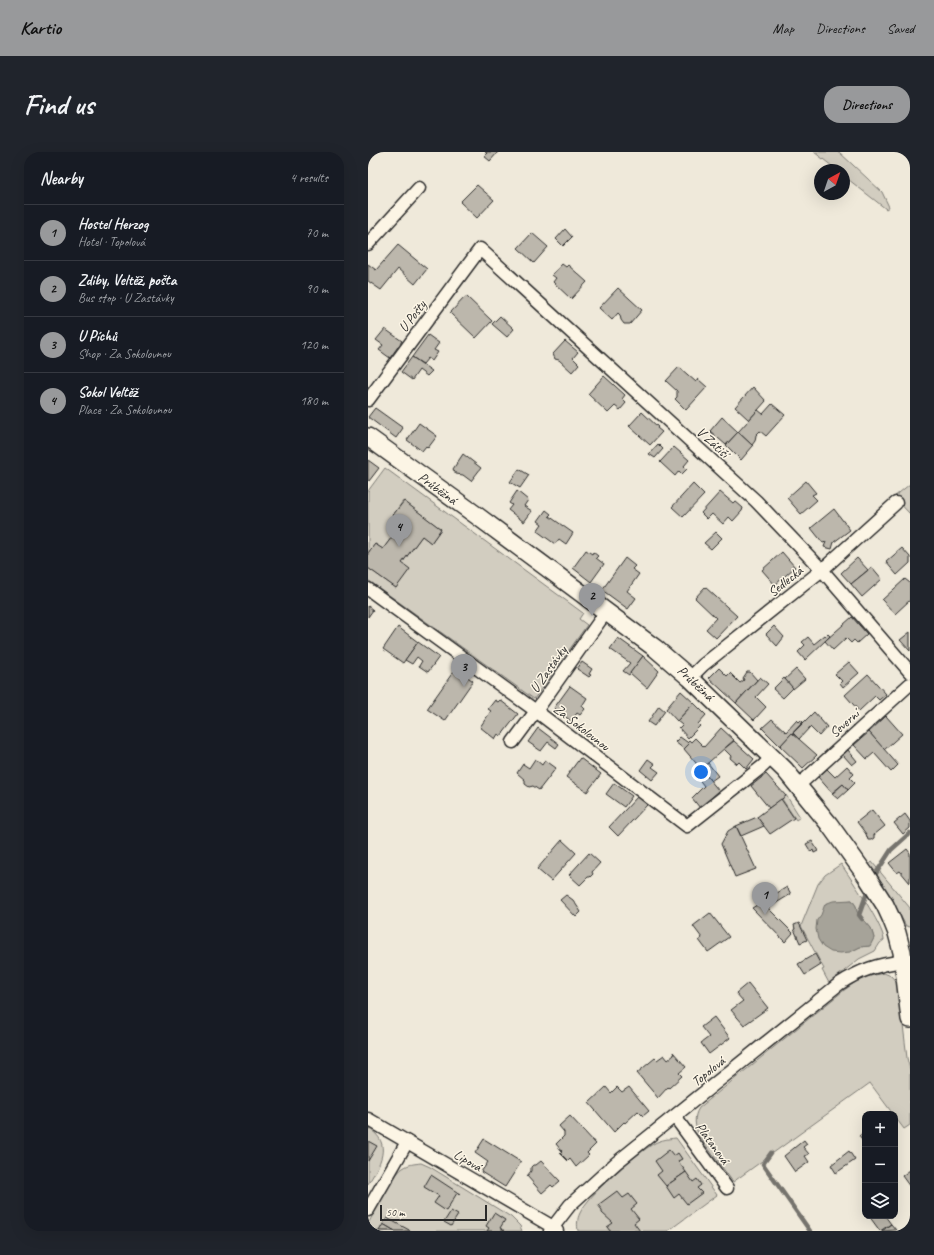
<!DOCTYPE html>
<html lang="en">
<head>
<meta charset="utf-8">
<style>
	body { margin:0; font-family:Caveat,sans-serif; background:#20242c; color:#f1f3f6 }
	.controls { position:absolute; right:12px; bottom:12px; display:grid; overflow:hidden; border-radius:8px; box-shadow:0 4px 16px #0002 }
	.controls button { width:36px; height:36px; display:grid; place-items:center; padding:0; border:0; border-bottom:1px solid #363941; background:#171b24; color:#f1f3f6; font:20px sans-serif }
	.compass { position:absolute; left:446px; top:12px; width:36px; height:36px; border-radius:50%; background:#171b24; box-shadow:0 4px 16px #0002; rotate:40deg }
	.scale { position:absolute; left:12px; bottom:10px; width:107px; box-sizing:border-box; padding-left:4px; border:2px solid #2b2b2b; border-top:0; font-size:11px; line-height:14px; white-space:nowrap; color:#2b2b2b; -webkit-text-stroke:3px #fcf5e5; paint-order:stroke }
	.you { position:absolute; left:333px; top:620px; width:14px; height:14px; margin:-10px; border:3px solid #fff; border-radius:50%; background:#1a73e8; box-shadow:0 0 0 6px #1a73e833 }
	.badge { display:grid; place-items:center; width:26px; height:26px; border-radius:50%; background:#98999b; color:#111; font-size:13px; font-weight:700 }
	.pin { position:absolute; translate:-50% -33px; filter:drop-shadow(0 1px 2px #0008) }
	.pin::after { content:''; position:absolute; top:21px; width:14px; height:12px; background:inherit; clip-path:polygon(0 0,100% 0,50% 100%) }
	.list { margin:0; padding:0; list-style:none }
	h2 { display:flex; justify-content:space-between; align-items:center; height:52px; margin:0; padding:0 16px; font-size:17px }
	h2 small { font-size:13px; font-weight:400; color:#9ea1a6 }
	.list li { display:grid; grid-template-columns:26px 1fr auto; gap:12px; align-items:center; box-sizing:border-box; height:56px; padding:0 16px; border-top:1px solid #363941 }
	.list b { display:block; font-size:15px; white-space:nowrap }
	.list p { margin:0; font-size:13px; white-space:nowrap; color:#9ea1a6 }
	.list em { font-size:13px; font-style:normal; color:#9ea1a6 }
	.icon { flex:none; width:22px; height:22px; fill:none; stroke:currentColor; stroke-width:2; stroke-linecap:round; stroke-linejoin:round }
	.map { position:relative; flex:none; width:542px; height:1079px; overflow:hidden; border-radius:16px }
	header { display:flex; align-items:center; gap:24px; box-sizing:border-box; height:56px; padding:0 20px; background:#98999b; color:#111 }
	header strong { font-size:19px }
	nav { display:flex; gap:22px; margin-inline-start:auto; font-size:14px }
	.intro { display:flex; align-items:center; justify-content:space-between; box-sizing:border-box; height:96px; padding:0 24px }
	h1 { margin:0; font-size:28px }
	.button { padding:10px 18px; border-radius:16px; background:#98999b; color:#111; font-size:14px; font-weight:700 }
	main { display:flex; gap:24px; padding:0 24px }
	aside { flex:1; background:#171b24; border-radius:16px; box-shadow:0 4px 16px #0002 }
	.map>svg:first-child { display:block }
	.green { fill:#d2cdc0; stroke:#7e7c76; fill-rule:evenodd }
	.water { fill:#a6a399; stroke:#75736d }
	.lines { fill:none; stroke-linecap:round; stroke-linejoin:round }
	.stream { stroke:#75736d; stroke-width:4.5 }
	.building { fill:#bcb7ac; stroke:#2b2b2b }
	.street-casing { stroke:#2b2b2b; stroke-width:15 }
	.secondary-casing { stroke:#2b2b2b; stroke-width:20 }
	.street { stroke:#fcf5e5; stroke-width:12 }
	.secondary { stroke:#fcf5e5; stroke-width:17 }
	.labels { text-anchor:middle; stroke-width:3; stroke-linejoin:round; paint-order:stroke }
	.street-label { font-size:14px; fill:#2b2b2b; stroke:#fcf5e5 }
</style>
</head>
<body>
<header>
<strong>Kartio</strong>
<nav><a>Map</a><a>Directions</a><a>Saved</a></nav>
</header>
<div class="intro"><h1>Find us</h1><a class="button">Directions</a></div>
<main>
<aside>
<h2>Nearby<small>4 results</small></h2>
<ul class="list">
<li><span class="badge">1</span><div><b>Hostel Herzog</b><p>Hotel · Topolová</p></div><em>70 m</em></li>
<li><span class="badge">2</span><div><b>Zdiby, Veltěž, pošta</b><p>Bus stop · U Zastávky</p></div><em>90 m</em></li>
<li><span class="badge">3</span><div><b>U Píchů</b><p>Shop · Za Sokolovnou</p></div><em>120 m</em></li>
<li><span class="badge">4</span><div><b>Sokol Veltěž</b><p>Place · Za Sokolovnou</p></div><em>180 m</em></li>
</ul>
</aside>
<div class="map">
<svg width="542" height="1079" viewBox="0 0 542 1079">
	<rect width="100%" height="100%" fill="#efe9da"/>
	<filter id="ink" filterUnits="userSpaceOnUse"><feTurbulence type="fractalNoise" baseFrequency=".025" numOctaves="2"/><feDisplacementMap in="SourceGraphic" scale="8" xChannelSelector="R" yChannelSelector="G"/><feConvolveMatrix kernelMatrix="1 2 1 2 8 2 1 2 1" color-interpolation-filters="sRGB"/></filter>
	<g filter="url(#ink)">
		<g class="green">
			<path d="M446 0H471L514 40 521 55 518 57 476 24V18H469Z"/>
			<path d="M17 316 215 461 211 467 219 473 166 547 0 428V416L28 436 34 411 54 384 63 391 73 377 35 349 25 363 35 370 15 397 7 392 0 401V339Z"/>
			<path d="M542 332V362L526 345Z"/>
			<path d="M418 643 432 665 428 668 414 647Z"/>
			<path d="M504 710 542 756V775L538 774 525 750 500 713Z"/>
			<path d="M473 712C483 727 515 773 516 788L512 791 507 799 491 807 461 831 454 818 456 817 433 774 450 732 457 723ZM484 748 488 754 489 760 503 776 506 786 501 794 492 795 482 800 450 768C457 758 471 749 484 748Z"/>
			<path d="M516 821 523 824 530 832 539 906 542 918V973L536 977 527 965V962H525L502 931 365 1030 331 984C327 975 325 965 331 956L475 839 493 826Z"/>
			<path d="M0 976C26 991 11 1014 0 1032Z"/>
			<path d="M308 986 349 1043 300 1079H210C209 1073 209 1067 212 1061 220 1043 265 1005 282 994 290 988 299 987 308 986Z"/>
			<path d="M53 1011 62 1015 143 1065 152 1074 154 1079H0V1072C7 1059 24 1023 35 1016 41 1012 46 1012 53 1011Z"/>
		</g>
		<path class="water" d="M484 748 488 754 489 760 503 776 506 786 502 794 492 795 482 800 472 801 463 800 455 795 450 787 448 777 449 768 453 763 457 752 465 749Z"/>
		<g class="lines">
			<g class="stream">
				<path d="M505 726 523 698 542 681"/>
				<path d="M494 767 491 763 501 735"/>
				<path d="M403 1001 395 1012 442 1079"/>
			</g>
		</g>
		<g class="building">
			<path d="M117 0H130L122 9 116 4 119 1Z"/>
			<path d="M109 33 126 48 109 66 92 50Z"/>
			<path d="M197 77 204 85 195 94 188 87Z"/>
			<path d="M164 81 180 95 166 111 150 96Z"/>
			<path d="M30 93 59 117 47 132 30 117 13 138 0 129V112L8 118Z"/>
			<path d="M194 112 198 115 200 113 219 130 203 147 185 130 188 126 184 123Z"/>
			<path d="M250 136 274 158 262 172H256L253 168 252 163 250 161 244 168 231 156Z"/>
			<path d="M98 144 124 169 108 186 82 161Z"/>
			<path d="M132 164 146 177 139 185 124 172Z"/>
			<path d="M17 177 34 189 22 206 11 198 15 193 8 188Z"/>
			<path d="M60 183 71 191 66 198 70 200 64 209 60 206 55 212 44 205Z"/>
			<path d="M197 189 210 200 205 206 211 212 204 220 191 208 187 207 185 202Z"/>
			<path d="M44 205 64 219 59 224 51 218 44 228 33 220Z"/>
			<path d="M311 215 328 230 330 227 339 235 318 258 307 247 309 245V239L298 229Z"/>
			<path d="M236 224 257 243 254 247 258 251 252 258 247 254 240 261 220 242Z"/>
			<path d="M385 235 398 249 381 268 367 255Z"/>
			<path d="M404 252 417 263 398 284 392 279 388 283 387 289 384 293 370 280 390 258 395 262Z"/>
			<path d="M7 256 35 276 28 286 0 265Z"/>
			<path d="M274 260 290 275 289 276 294 280 282 293 261 274Z"/>
			<path d="M354 265 370 280 358 293 342 279Z"/>
			<path d="M51 271 69 284 60 296 58 294 54 299 39 288Z"/>
			<path d="M370 280 385 294 373 308 358 293Z"/>
			<path d="M290 292 295 297 287 306 281 302Z"/>
			<path d="M306 295 321 308 316 314 319 317 314 322 311 319 307 324 292 310Z"/>
			<path d="M95 302 113 316 103 329 95 323 88 322 85 317Z"/>
			<path d="M0 308 11 316 1 329 0 328Z"/>
			<path d="M151 317 161 323 152 336 142 330Z"/>
			<path d="M438 329 448 341 444 343 449 348 433 362 419 346Z"/>
			<path d="M325 332 336 343 315 365 304 355Z"/>
			<path d="M149 339 160 348 156 354 164 359 156 370 140 358 144 353 141 351Z"/>
			<path d="M352 340 365 351 367 349 375 356 374 359 365 369 361 365 355 372 344 362 339 367 333 361Z"/>
			<path d="M36 349 73 377 63 391 54 384 34 411 42 417 28 436 0 416V401L7 392 15 397 35 370 25 363Z"/>
			<path d="M466 357 482 378 466 390 464 397 456 395 458 390 455 391 443 376Z"/>
			<path d="M178 358 183 362 181 364 205 381 198 392 191 387 187 392 169 379 174 372 170 369Z"/>
			<path d="M348 380 354 386 343 397 336 391Z"/>
			<path d="M534 396 542 405V411L529 423 518 410Z"/>
			<path d="M218 398 224 402 225 400 230 404 228 406 236 412 223 430 205 416Z"/>
			<path d="M414 400 427 415 407 433 394 418Z"/>
			<path d="M257 406 267 414 264 417 271 422 259 439 268 446 260 457 234 438Z"/>
			<path d="M489 406 500 418 483 432 473 421Z"/>
			<path d="M504 415 514 427 494 445 483 432Z"/>
			<path d="M537 427 542 431V448L527 462 514 448Z"/>
			<path d="M337 435 369 464 348 486 338 477 348 466 327 446Z"/>
			<path d="M0 454 5 458 0 465Z"/>
			<path d="M484 465 499 482 489 491 486 488 483 491 478 486 465 498 457 489 458 488Z"/>
			<path d="M406 474 416 485 409 494 398 482Z"/>
			<path d="M30 475 50 490 35 511 15 497Z"/>
			<path d="M542 480V499L532 488Z"/>
			<path d="M460 482 462 484 458 488 437 508 430 500 437 493 434 490 440 485 446 492 457 483 458 484Z"/>
			<path d="M250 486 275 504 261 523 255 519 262 511 242 497Z"/>
			<path d="M50 490 71 505 60 520 51 514 54 509 49 505 44 512 37 508Z"/>
			<path d="M275 504 291 519 279 536 262 521Z"/>
			<path d="M214 510 224 517 221 522 223 523 221 525 209 517Z"/>
			<path d="M481 510 491 521 475 535 472 531 474 529 467 522Z"/>
			<path d="M88 516 105 529 77 569 59 557Z"/>
			<path d="M351 516 359 524 362 521 372 531 376 528 375 526 379 520H382L389 528 368 551 341 526Z"/>
			<path d="M428 517 437 527 425 537 417 527Z"/>
			<path d="M500 522 518 542 511 548 507 544 491 559 477 543Z"/>
			<path d="M392 525 400 532 388 545 398 555 386 568 368 551Z"/>
			<path d="M416 526 425 536 415 546 405 537Z"/>
			<path d="M202 534 219 546 214 554 217 557 212 563 209 561 203 569 186 556Z"/>
			<path d="M313 539 326 551 309 569 298 557Z"/>
			<path d="M127 548 130 550 132 548 150 562 133 584 130 582 127 587 112 575 123 559 120 557Z"/>
			<path d="M326 551 338 563 330 572 332 574 320 586 311 576 314 573 309 569Z"/>
			<path d="M291 554 297 559 286 574 280 570Z"/>
			<path d="M446 560 459 575 451 584 442 575 431 587 425 581Z"/>
			<path d="M518 564 534 582 516 598 501 580Z"/>
			<path d="M404 567 418 580 429 568 431 570 433 568 435 570 412 594 394 576Z"/>
			<path d="M170 576 191 592 188 596 180 590 173 599 160 590Z"/>
			<path d="M353 576 366 588 333 617 316 597 327 586 336 595Z"/>
			<path d="M501 580 530 613 523 620 506 601 499 607 486 593Z"/>
			<path d="M424 581 449 603 435 616 412 594Z"/>
			<path d="M312 585 319 590 321 588 323 590 316 597 307 590Z"/>
			<path d="M366 589 386 607 378 617 371 610 369 612 362 606 363 604 356 597Z"/>
			<path d="M480 598 489 609 484 613 475 603Z"/>
			<path d="M212 606 233 622 219 640 198 625Z"/>
			<path d="M167 607 174 613 177 608 188 616 171 638 165 634 161 635 157 632V628L149 621 155 612 161 616Z"/>
			<path d="M280 607 287 612 284 615 291 620 284 628 272 618Z"/>
			<path d="M340 611 350 624 343 629 333 617Z"/>
			<path d="M479 614 486 622 482 626 487 631 480 638 475 632 464 641 450 625 459 617 467 625Z"/>
			<path d="M332 616 351 639 332 656 324 646 336 634 326 621Z"/>
			<path d="M398 622 418 644 401 656 383 634Z"/>
			<path d="M246 631 264 644 256 655 238 642Z"/>
			<path d="M475 632 480 638 470 647 464 642Z"/>
			<path d="M270 644 279 653 250 684 241 675Z"/>
			<path d="M413 647 426 666 402 682 389 665Z"/>
			<path d="M504 658 517 674 506 683V686L503 688H500L498 682 489 670Z"/>
			<path d="M537 662 542 669V676L535 682 526 671Z"/>
			<path d="M389 665 396 674 373 684 368 674Z"/>
			<path d="M368 674 388 717 367 725 353 692 360 679Z"/>
			<path d="M194 688 208 701 183 729 169 717Z"/>
			<path d="M444 689 450 699 446 701 445 698 443 700 438 692Z"/>
			<path d="M539 697 542 701V731L532 719 529 721 521 711Z"/>
			<path d="M221 701 232 711 224 720 225 722 222 725H220L212 733 201 723Z"/>
			<path d="M419 735 423 742 400 756 425 781 417 790 384 756Z"/>
			<path d="M198 743 205 748 213 760 208 765 192 748Z"/>
			<path d="M342 761 361 785 340 800 331 788 334 786 325 774Z"/>
			<path d="M431 771 439 788 432 791 426 777H427L426 773Z"/>
			<path d="M447 802 453 813 437 823 430 812Z"/>
			<path d="M380 831 400 856 376 873 363 858 375 849 368 841Z"/>
			<path d="M346 865 362 886 341 902 333 891 341 885 333 875Z"/>
			<path d="M305 900 318 915 311 921 314 924 301 936 300 935 290 946 269 921 287 906 289 908 296 903 300 908 306 903Z"/>
			<path d="M238 935 243 941 249 935 254 940 261 935 281 959 275 964 270 959 257 971 256 970 246 980 221 951Z"/>
			<path d="M202 964 228 992 219 1001 221 1003 208 1015 202 1007 200 1009 192 1001 194 999 188 992 196 984V980L191 974Z"/>
			<path d="M497 980V990L496 991 491 984Z"/>
			<path d="M116 987 153 1010 137 1035 113 1020 120 1010 107 1001Z"/>
			<path d="M436 988 439 992 435 995 441 1002 437 1004 441 1010 427 1020 416 1004Z"/>
			<path d="M0 989 9 994 0 1009Z"/>
			<path d="M301 998 306 1004 310 1001 314 1007 310 1009 318 1020 298 1034 289 1023 294 1019 287 1009Z"/>
			<path d="M481 999 487 1008 468 1021 463 1013Z"/>
			<path d="M173 1009 192 1029 185 1035 183 1033 174 1041 159 1024 163 1019V1015L165 1013H168Z"/>
			<path d="M542 1018V1035L534 1024Z"/>
			<path d="M318 1020 325 1030 329 1027 333 1033 329 1036 334 1041 319 1052 311 1042 306 1046 298 1034Z"/>
			<path d="M63 1023 92 1042 89 1041 78 1059 66 1051 71 1044 56 1035Z"/>
			<path d="M249 1039 255 1046 261 1042 269 1052 263 1057 271 1067 266 1071 272 1079H242L239 1075 245 1071 234 1061V1058L230 1053Z"/>
			<path d="M83 1059 90 1063 83 1074 76 1070Z"/>
			<path d="M126 1061 137 1068 132 1076 137 1079H119L121 1076 118 1074Z"/>
			<path d="M501 1064H517L523 1072 512 1079Z"/>
			<path d="M19 1066 43 1079H27L15 1072Z"/>
			<path d="M15 1072 27 1079H11Z"/>
			<path d="M523 1072 528 1078 514 1079Z"/>
		</g>
		<g class="lines">
			<g class="street-casing">
				<g id="street">
					<path d="M0 92 51 36"/>
					<path d="M0 248 112 97 388 349 454 418 542 520"/>
					<path d="M0 437 168 559 319 674 395 614 405 604"/>
					<path d="M322 526 335 513 454 418 528 351"/>
					<path d="M145 590 168 559 238 460"/>
					<path d="M431 633 542 532"/>
					<path d="M307 965 359 1036"/>
					<path d="M0 967 185 1075 182 1079"/>
					<path d="M0 1058 39 990"/>
					<path d="M189 1079 185 1075 202 1053 248 1011 471 832C494 817 509 813 536 809"/>
				</g>
			</g>
			<g class="secondary-casing">
				<path id="secondary" d="M0 285 108 363 287 496 322 526 417 618 461 672 499 725 517 753 523 766 529 781 534 800 542 867"/>
			</g>
			<use href="#street" class="street"/>
			<use href="#secondary" class="secondary"/>
		</g>
	</g>
	<g class="labels">
		<g class="street-label">
			<text transform="translate(44 164) rotate(-53)" y="5">U Pošty</text>
			<text transform="translate(345 290) rotate(42)" y="5">V Zátiší</text>
			<text transform="translate(70 336) rotate(36)" y="5">Průběžná</text>
			<text transform="translate(417 429) rotate(-39)" y="5">Sedlecká</text>
			<text transform="translate(180 517) rotate(-55)" y="5">U Zastávky</text>
			<text transform="translate(328 531) rotate(43)" y="5">Průběžná</text>
			<text transform="translate(476 571) rotate(-42)" y="5">Severní</text>
			<text transform="translate(214 575) rotate(38)" y="5">Za Sokolovnou</text>
			<text transform="translate(340 919) rotate(-39)" y="5">Topolová</text>
			<text transform="translate(345 991) rotate(54)" y="5">Platanová</text>
			<text transform="translate(100 1008) rotate(30)" y="5">Lipová</text>
		</g>
	</g>
</svg>
<div class="controls">
<button>+</button>
<button>−</button>
<button><svg class="icon" aria-label="layers" viewBox="0 0 24 24"><path d="M12 4l9 5-9 5-9-5zM3 14l9 5 9-5"/></svg></button>
</div>
<svg class="compass" viewBox="-18 -18 36 36"><path d="M0-13l5 13h-10z" fill="#e53935"/><path d="M0 13l5-13h-10z" fill="#9ea1a6"/></svg>
<div class="scale">50 m</div>
<div class="you"></div>
<div class="pin badge" style="left:397px;top:763px">1</div>
<div class="pin badge" style="left:224px;top:464px">2</div>
<div class="pin badge" style="left:96px;top:535px">3</div>
<div class="pin badge" style="left:31px;top:395px">4</div>
</div>
</main>
</body>
</html>
